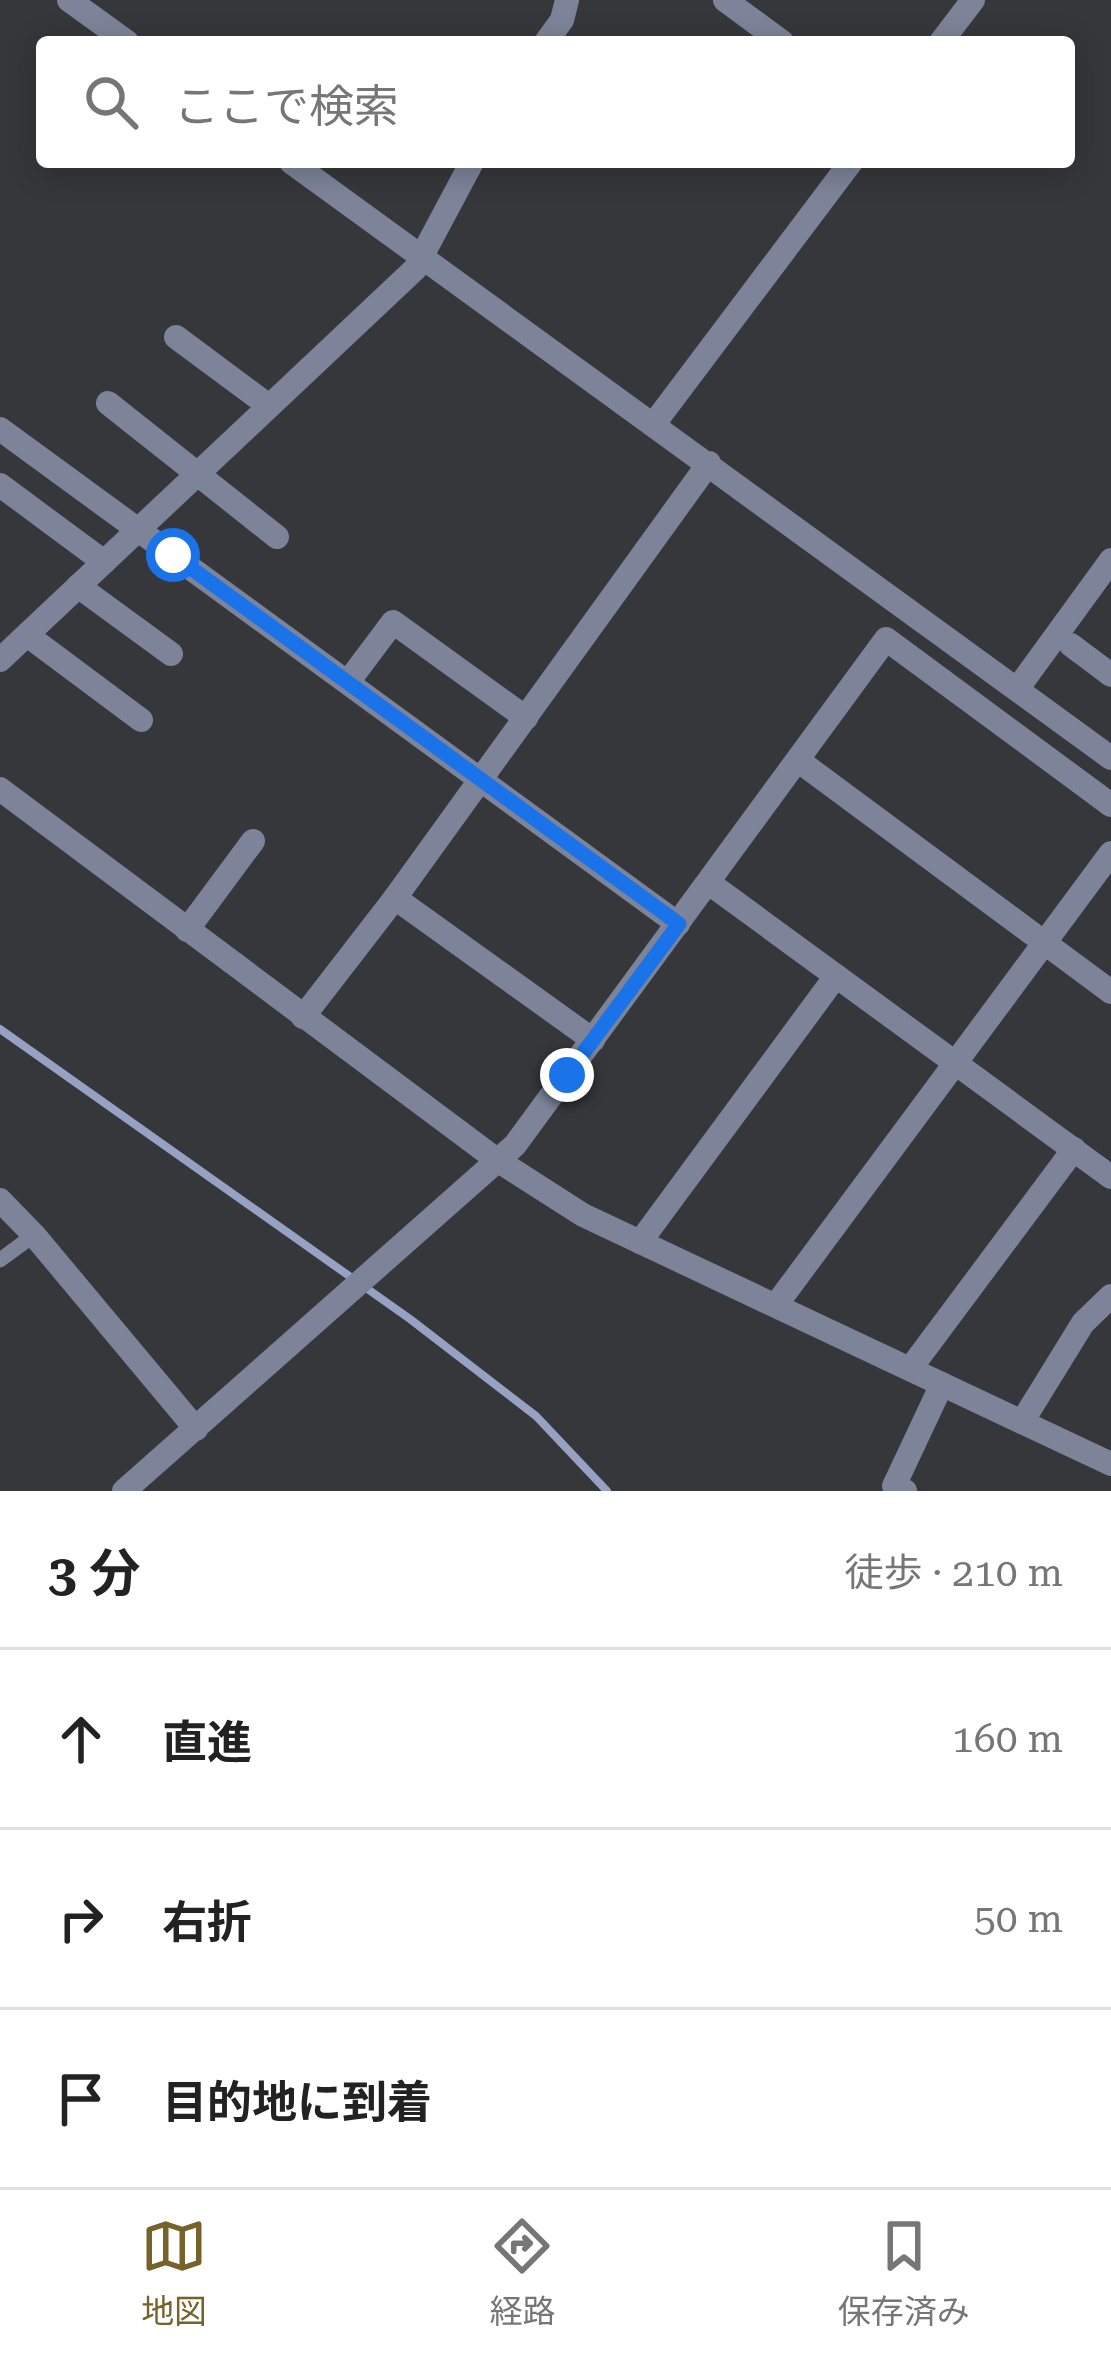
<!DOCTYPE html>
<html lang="ja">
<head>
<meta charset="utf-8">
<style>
	body { margin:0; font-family:"Roboto Serif","Noto Sans JP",serif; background:#f2f2f2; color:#222 }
	.stop { position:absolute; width:36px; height:36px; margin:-27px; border:9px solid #1a73e8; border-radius:50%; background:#fff }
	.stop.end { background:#1a73e8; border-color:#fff; box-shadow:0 3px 12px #0008 }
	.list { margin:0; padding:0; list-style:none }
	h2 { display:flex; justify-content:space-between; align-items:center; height:156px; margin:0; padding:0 48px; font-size:51px }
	h2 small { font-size:39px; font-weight:400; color:#767676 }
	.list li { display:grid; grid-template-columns:78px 1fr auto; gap:36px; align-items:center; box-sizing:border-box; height:180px; padding:0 48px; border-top:3px solid #e0e0e0 }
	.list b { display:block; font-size:45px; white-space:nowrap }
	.list em { font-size:39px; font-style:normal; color:#767676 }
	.icon { flex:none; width:66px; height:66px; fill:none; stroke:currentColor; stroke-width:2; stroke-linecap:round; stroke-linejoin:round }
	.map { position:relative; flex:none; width:1111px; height:1491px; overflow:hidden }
	.search { position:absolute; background:#fff; box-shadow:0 6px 30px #0003; left:36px; right:36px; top:36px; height:132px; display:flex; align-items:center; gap:30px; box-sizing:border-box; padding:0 42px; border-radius:12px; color:#767676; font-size:45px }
	.sheet { height:696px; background:#fff }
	nav { display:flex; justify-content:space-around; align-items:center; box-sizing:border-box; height:168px; border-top:3px solid #e0e0e0; background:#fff; font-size:33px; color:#767676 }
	nav a { display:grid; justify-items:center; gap:6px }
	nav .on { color:#75632a }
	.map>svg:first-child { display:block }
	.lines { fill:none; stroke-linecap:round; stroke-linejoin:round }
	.stream { stroke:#96a1c3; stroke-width:8 }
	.lane { stroke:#7d8499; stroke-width:15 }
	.street { stroke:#7d8499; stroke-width:24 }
	.route { stroke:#1a73e8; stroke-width:15 }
</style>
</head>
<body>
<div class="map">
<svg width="1111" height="1491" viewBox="0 0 1111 1491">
	<rect width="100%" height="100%" fill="#36373a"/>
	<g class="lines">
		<path class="stream" d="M0 1029 410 1319 536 1416 607 1491"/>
		<path class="lane" d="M0 1260 34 1235"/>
		<g class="street">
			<path d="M69 0 127 42"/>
			<path d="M725 0 782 42"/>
			<path d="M546 42 562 20 567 0"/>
			<path d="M941 42 973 0"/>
			<path d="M291 162 1111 758"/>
			<path d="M176 337 269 406"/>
			<path d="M108 403 277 537"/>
			<path d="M653 425 851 162"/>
			<path d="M0 429 678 924"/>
			<path d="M0 485 104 562"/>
			<path d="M78 586 171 654"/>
			<path d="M27 635 141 720"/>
			<path d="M1071 645 1111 675"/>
			<path d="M0 660 415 269 472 162"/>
			<path d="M348 682 393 622 526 718"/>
			<path d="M1018 688 1111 560"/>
			<path d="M799 761 1111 992"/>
			<path d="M0 789 497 1160 583 1215 1111 1464"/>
			<path d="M709 883 1111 1177"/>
			<path d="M395 898 593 1040"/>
			<path d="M187 930 253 841"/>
			<path d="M303 1017 395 898 709 463"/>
			<path d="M0 1200 34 1235 196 1429"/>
			<path d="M640 1242 836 976"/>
			<path d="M776 1305 1111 853"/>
			<path d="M910 1369 1074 1149"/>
			<path d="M1022 1422 1083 1323 1111 1296"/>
			<path d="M124 1491 515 1145 886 639 1111 805"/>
			<path d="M905 1491 894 1486 942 1384"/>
		</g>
	</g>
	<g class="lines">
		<path class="route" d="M173 555 679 924 567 1075"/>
	</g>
</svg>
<div class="stop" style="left:173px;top:555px"></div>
<div class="stop end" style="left:567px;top:1075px"></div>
<div class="search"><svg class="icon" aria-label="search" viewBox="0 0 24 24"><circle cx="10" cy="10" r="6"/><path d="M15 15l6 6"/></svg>ここで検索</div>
</div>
<section class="sheet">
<h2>3 分<small>徒歩 · 210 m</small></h2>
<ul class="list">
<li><svg class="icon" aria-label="ahead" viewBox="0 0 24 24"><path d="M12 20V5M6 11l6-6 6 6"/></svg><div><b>直進</b></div><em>160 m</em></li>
<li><svg class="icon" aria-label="right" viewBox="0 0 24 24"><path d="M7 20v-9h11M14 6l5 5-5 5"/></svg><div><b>右折</b></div><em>50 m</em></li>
<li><svg class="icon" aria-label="arrive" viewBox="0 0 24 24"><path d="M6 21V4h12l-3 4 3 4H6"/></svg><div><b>目的地に到着</b></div></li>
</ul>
</section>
<nav>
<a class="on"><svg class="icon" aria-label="map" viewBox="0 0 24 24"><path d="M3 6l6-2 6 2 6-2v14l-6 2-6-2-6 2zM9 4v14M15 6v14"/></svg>地図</a>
<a><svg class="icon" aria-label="directions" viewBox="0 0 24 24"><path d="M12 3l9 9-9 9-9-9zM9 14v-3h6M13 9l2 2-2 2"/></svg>経路</a>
<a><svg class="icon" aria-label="saved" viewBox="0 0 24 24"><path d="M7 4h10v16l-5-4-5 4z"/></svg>保存済み</a>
</nav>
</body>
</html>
